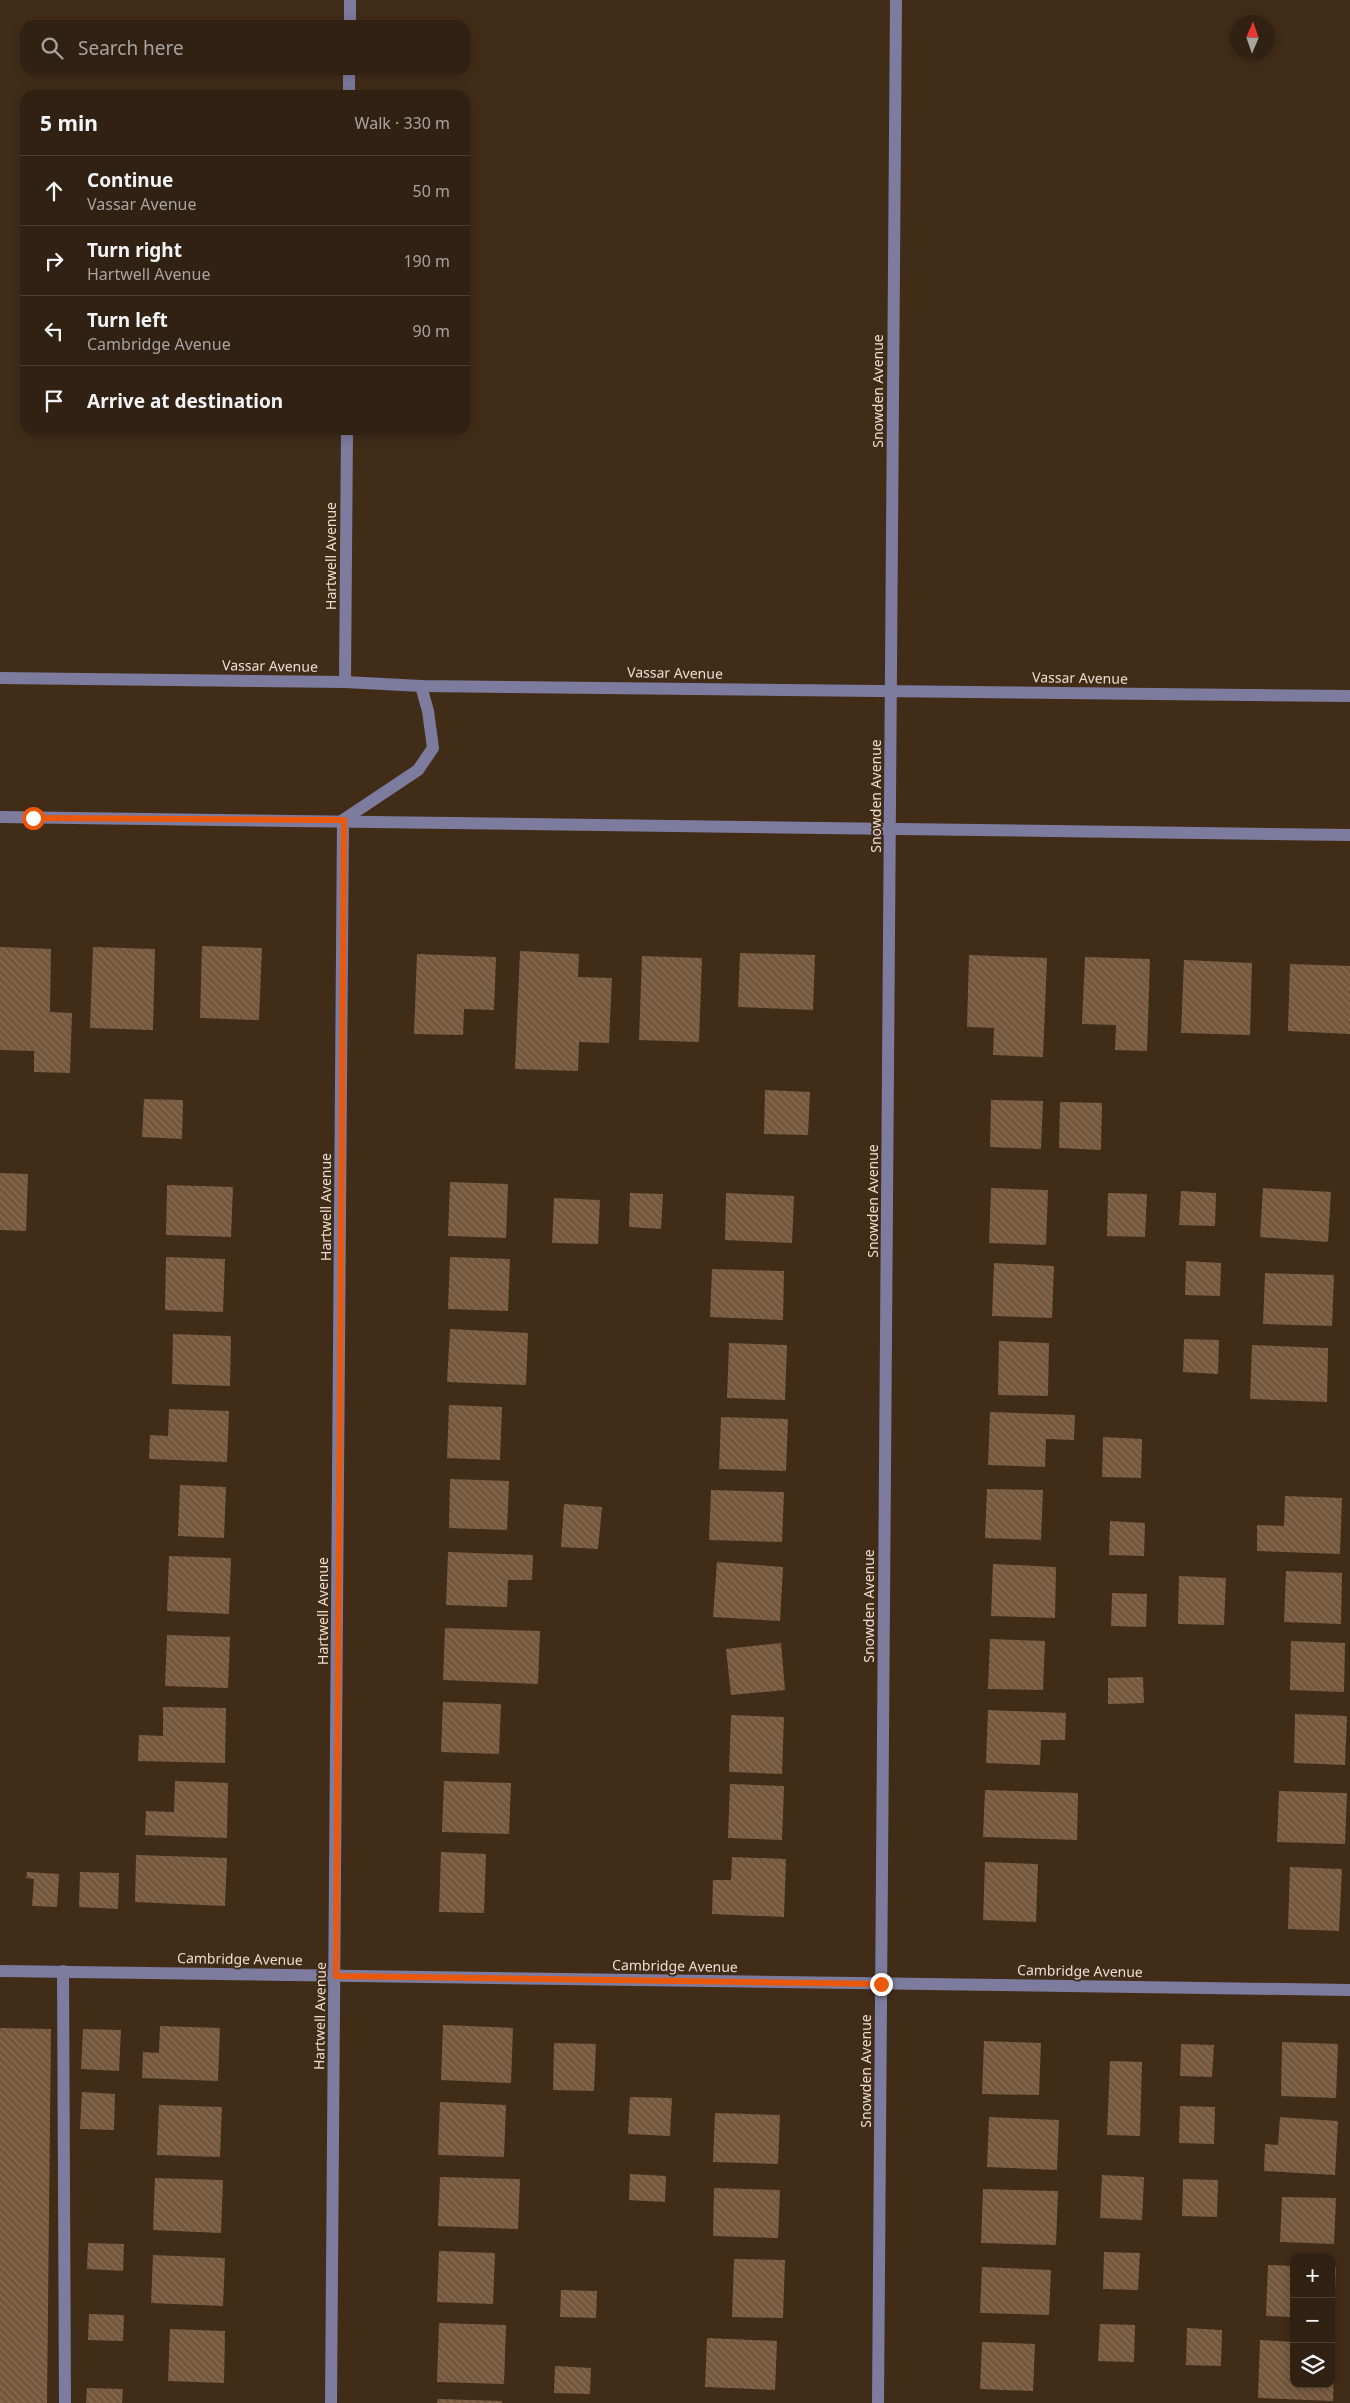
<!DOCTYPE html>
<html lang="en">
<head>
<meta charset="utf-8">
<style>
	body { margin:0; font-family:"Noto Sans",sans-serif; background:#39291b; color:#f1f3f6 }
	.controls { position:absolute; right:15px; bottom:15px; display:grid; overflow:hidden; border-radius:10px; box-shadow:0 2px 12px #0003 }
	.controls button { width:45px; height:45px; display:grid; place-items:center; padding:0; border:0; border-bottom:1px solid #4c3e32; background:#312112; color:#f1f3f6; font:25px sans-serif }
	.compass { position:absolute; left:1230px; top:15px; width:45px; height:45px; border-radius:50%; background:#312112; box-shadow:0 2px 12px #0003; rotate:2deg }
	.stop { position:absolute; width:15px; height:15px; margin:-11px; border:4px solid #ea580c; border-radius:50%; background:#fff }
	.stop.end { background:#ea580c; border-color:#fff; box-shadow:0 1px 5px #0008 }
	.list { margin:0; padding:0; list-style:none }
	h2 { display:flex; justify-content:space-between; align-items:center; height:65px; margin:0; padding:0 20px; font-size:21px }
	h2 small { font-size:16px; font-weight:400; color:#a8a39f }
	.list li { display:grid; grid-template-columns:32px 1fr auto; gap:15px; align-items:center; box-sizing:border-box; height:70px; padding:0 20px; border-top:1px solid #4c3e32 }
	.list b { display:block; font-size:19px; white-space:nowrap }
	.list p { margin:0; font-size:16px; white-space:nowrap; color:#a8a39f }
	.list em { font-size:16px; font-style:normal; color:#a8a39f }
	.icon { flex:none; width:28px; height:28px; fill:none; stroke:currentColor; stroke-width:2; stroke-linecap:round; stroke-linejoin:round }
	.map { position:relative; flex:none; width:1350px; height:2403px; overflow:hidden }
	.search { position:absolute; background:#312112; box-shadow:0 2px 12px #0003; left:20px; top:20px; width:450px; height:55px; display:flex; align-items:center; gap:12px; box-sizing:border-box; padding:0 18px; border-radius:15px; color:#a8a39f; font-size:19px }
	.panel { position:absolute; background:#312112; box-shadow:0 2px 12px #0003; left:20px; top:90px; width:450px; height:345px; border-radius:15px }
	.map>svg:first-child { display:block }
	.building { fill:url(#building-back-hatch) }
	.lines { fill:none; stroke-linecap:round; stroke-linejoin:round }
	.minor { stroke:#7d7b9e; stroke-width:12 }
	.route { stroke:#ea580c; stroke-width:6 }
	.labels { text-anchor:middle; stroke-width:4; stroke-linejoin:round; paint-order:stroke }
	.street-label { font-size:14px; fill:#ebddd1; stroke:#412c18 }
</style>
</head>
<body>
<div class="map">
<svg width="1350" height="2403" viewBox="0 0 1350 2403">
	<defs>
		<pattern id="building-back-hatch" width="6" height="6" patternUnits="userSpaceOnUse" patternTransform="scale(1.25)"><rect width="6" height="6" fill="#74573c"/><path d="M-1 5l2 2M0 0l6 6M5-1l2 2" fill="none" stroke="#886f57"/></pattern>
	</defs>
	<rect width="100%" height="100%" fill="#412c18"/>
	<g class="building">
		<path d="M202 946 262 948 259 1020 200 1018Z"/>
		<path d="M0 947 51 949 50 1012 72 1013 70 1073 34 1072V1051L0 1050Z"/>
		<path d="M93 947 155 949 153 1030 90 1028Z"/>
		<path d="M520 951 579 954 578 977 612 978 609 1043 579 1042 578 1071 515 1069Z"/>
		<path d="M740 953 815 955 813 1010 738 1007Z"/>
		<path d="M417 954 496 957 494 1010 464 1009 463 1035 414 1034Z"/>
		<path d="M969 955 1047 958 1043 1057 993 1055 994 1028 967 1027Z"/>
		<path d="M642 956 702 958 699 1042 639 1040Z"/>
		<path d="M1085 957 1150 959 1147 1051 1115 1050 1116 1025 1082 1024Z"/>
		<path d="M1184 960 1252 963 1250 1035 1181 1033Z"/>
		<path d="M1290 964 1350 966V1034L1288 1031Z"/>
		<path d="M765 1090 810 1092 808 1135 764 1134Z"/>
		<path d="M144 1099 183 1100 182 1139 142 1137Z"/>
		<path d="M991 1100 1043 1101 1041 1149 990 1147Z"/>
		<path d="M1060 1102 1102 1103 1101 1150 1059 1148Z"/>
		<path d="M0 1173 28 1174 26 1231 0 1230Z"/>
		<path d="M450 1182 508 1184 506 1238 448 1236Z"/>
		<path d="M167 1185 233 1187 231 1237 166 1235Z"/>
		<path d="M991 1188 1048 1190 1046 1245 989 1243Z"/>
		<path d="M1263 1188 1331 1192 1328 1242 1260 1237Z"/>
		<path d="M1181 1191 1216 1193 1215 1226 1179 1225Z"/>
		<path d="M630 1193 663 1194 661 1229 629 1227Z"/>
		<path d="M726 1193 794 1196 792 1243 725 1240Z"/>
		<path d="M1108 1193 1147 1194 1145 1237 1107 1236Z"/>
		<path d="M554 1198 600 1200 598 1244 552 1243Z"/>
		<path d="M166 1257 225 1259 223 1312 165 1310Z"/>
		<path d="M450 1257 510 1259 508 1311 448 1309Z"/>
		<path d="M1186 1261 1221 1263 1220 1296 1185 1295Z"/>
		<path d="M994 1263 1054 1266 1052 1318 992 1316Z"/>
		<path d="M712 1269 784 1271 783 1320 710 1317Z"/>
		<path d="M1265 1273 1334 1275 1332 1326 1263 1324Z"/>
		<path d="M450 1329 528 1333 526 1385 447 1382Z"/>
		<path d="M173 1334 231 1336 230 1386 172 1384Z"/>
		<path d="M1184 1339 1219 1340 1218 1374 1183 1372Z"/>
		<path d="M999 1341 1049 1343 1048 1396 998 1395Z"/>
		<path d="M729 1343 787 1345 785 1400 727 1398Z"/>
		<path d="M1252 1345 1328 1348 1327 1402 1250 1399Z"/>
		<path d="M449 1405 502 1407 500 1460 447 1458Z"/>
		<path d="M169 1409 229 1411 227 1462 149 1459 150 1435 168 1436Z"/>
		<path d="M990 1412 1075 1415 1074 1440 1046 1439 1045 1467 988 1465Z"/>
		<path d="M721 1417 788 1419 786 1471 719 1469Z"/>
		<path d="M1103 1437 1142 1439 1141 1478 1102 1477Z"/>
		<path d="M450 1479 509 1481 507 1530 449 1528Z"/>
		<path d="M180 1485 226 1487 224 1538 178 1536Z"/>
		<path d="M987 1489 1043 1490 1041 1540 985 1538Z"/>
		<path d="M711 1490 784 1492 782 1542 709 1540Z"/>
		<path d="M1285 1496 1342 1498 1340 1554 1257 1551V1525L1284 1526Z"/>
		<path d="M564 1504 602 1507 598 1549 561 1547Z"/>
		<path d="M1110 1521 1145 1523 1144 1556 1109 1555Z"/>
		<path d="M448 1552 533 1555 532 1580H508L507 1607 446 1605Z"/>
		<path d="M169 1556 231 1558 229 1614 167 1611Z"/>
		<path d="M717 1562 783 1567 780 1621 713 1617Z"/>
		<path d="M993 1564 1056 1567 1055 1618 991 1616Z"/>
		<path d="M1286 1571 1342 1573 1341 1624 1284 1622Z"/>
		<path d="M1179 1576 1226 1578 1224 1625 1178 1624Z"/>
		<path d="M1112 1593 1147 1594 1146 1627 1111 1626Z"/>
		<path d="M445 1628 540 1631 538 1684 443 1680Z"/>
		<path d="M167 1635 230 1637 228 1688 165 1686Z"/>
		<path d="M990 1639 1045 1641 1043 1690 988 1689Z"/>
		<path d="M1291 1641 1345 1643 1344 1692 1290 1690Z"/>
		<path d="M781 1643 785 1690 731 1695 726 1649Z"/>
		<path d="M1143 1677 1144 1703 1108 1704V1678Z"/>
		<path d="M443 1702 501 1704 499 1754 441 1752Z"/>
		<path d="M163 1707 226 1708 225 1763 138 1761 139 1735 163 1736Z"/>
		<path d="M988 1710 1066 1713 1065 1740H1041L1040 1765 986 1763Z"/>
		<path d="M1295 1714 1347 1716 1345 1765 1294 1763Z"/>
		<path d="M731 1715 784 1717 782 1774 729 1772Z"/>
		<path d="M175 1781 228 1783 227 1838 145 1835 146 1811 174 1812Z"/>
		<path d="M444 1781 511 1783 509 1834 442 1832Z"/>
		<path d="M730 1784 784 1786 782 1840 728 1838Z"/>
		<path d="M985 1790 1078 1793 1077 1840 983 1837Z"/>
		<path d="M1279 1791 1347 1793 1345 1844 1277 1842Z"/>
		<path d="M441 1852 486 1854 484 1913 439 1912Z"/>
		<path d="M136 1855 227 1858 225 1906 135 1902Z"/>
		<path d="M732 1857 786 1859 784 1917 712 1914 713 1880H731Z"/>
		<path d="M985 1862 1038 1864 1036 1922 983 1920Z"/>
		<path d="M1290 1867 1342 1869 1339 1931 1288 1929Z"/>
		<path d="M27 1872 59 1874 57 1907 32 1906 34 1879 26 1878Z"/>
		<path d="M80 1872 119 1873 118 1909 79 1907Z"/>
		<path d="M443 2025 513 2028 511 2083 441 2080Z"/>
		<path d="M160 2026 220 2028 218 2081 142 2078 143 2052 159 2053Z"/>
		<path d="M0 2028 51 2029 47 2403H0Z"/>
		<path d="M83 2029 121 2030 119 2071 81 2069Z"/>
		<path d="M984 2041 1041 2043 1039 2095 982 2094Z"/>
		<path d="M1282 2042 1338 2044 1336 2098 1281 2096Z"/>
		<path d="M554 2043 596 2044 594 2091 553 2090Z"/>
		<path d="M1181 2044 1214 2045 1212 2077 1180 2076Z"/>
		<path d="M1110 2061 1142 2062 1140 2136 1107 2135Z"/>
		<path d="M82 2092 115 2094 114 2130 80 2129Z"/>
		<path d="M630 2097 672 2098 670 2136 628 2134Z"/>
		<path d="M440 2102 506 2105 504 2157 438 2155Z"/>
		<path d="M159 2105 222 2107 220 2157 157 2155Z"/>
		<path d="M1180 2106 1215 2107 1214 2144 1179 2143Z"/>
		<path d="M715 2113 780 2115 778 2164 713 2162Z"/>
		<path d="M989 2117 1059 2120 1057 2170 987 2167Z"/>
		<path d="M1280 2117 1338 2121 1335 2175 1264 2171 1265 2144 1278 2145Z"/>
		<path d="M630 2174 666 2176 665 2202 629 2200Z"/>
		<path d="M1102 2175 1144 2177 1142 2220 1100 2218Z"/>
		<path d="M440 2177 520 2179 518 2229 438 2226Z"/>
		<path d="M155 2178 223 2180 221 2233 153 2230Z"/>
		<path d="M1183 2179 1218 2180 1217 2217 1182 2216Z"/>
		<path d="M714 2188 780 2190 778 2238 713 2236Z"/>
		<path d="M983 2189 1058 2191 1056 2245 981 2243Z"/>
		<path d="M1282 2197 1336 2198 1334 2244 1280 2242Z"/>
		<path d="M88 2243 124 2244 123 2271 87 2269Z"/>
		<path d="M439 2251 495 2253 493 2304 437 2302Z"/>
		<path d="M1104 2252 1140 2253 1138 2290 1103 2289Z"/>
		<path d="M153 2255 225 2258 223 2306 151 2303Z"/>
		<path d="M734 2259 785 2260 783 2318 732 2317Z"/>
		<path d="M1268 2265 1294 2266V2317L1266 2316Z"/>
		<path d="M982 2267 1051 2270 1049 2315 980 2313Z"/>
		<path d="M1331 2267H1336L1334 2318H1331Z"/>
		<path d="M561 2290 597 2291 596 2318 560 2317Z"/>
		<path d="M89 2314 124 2315 123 2341 88 2340Z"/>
		<path d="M439 2323 506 2325 504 2384 437 2382Z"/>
		<path d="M1100 2324 1135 2325 1134 2362 1098 2361Z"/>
		<path d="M1187 2328 1222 2330 1221 2366 1186 2365Z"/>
		<path d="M170 2329 225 2331 224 2383 168 2381Z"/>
		<path d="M707 2338 777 2341 775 2390 705 2387Z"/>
		<path d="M1260 2340 1294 2342V2384H1331V2343H1335L1333 2401 1258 2398Z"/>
		<path d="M982 2342 1035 2344 1033 2391 980 2389Z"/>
		<path d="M555 2366 591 2368 590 2394 554 2393Z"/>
		<path d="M87 2388 123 2389 122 2403H86Z"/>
		<path d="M438 2399 502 2401V2403H437Z"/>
	</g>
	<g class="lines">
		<g class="minor">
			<path d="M350 25V0"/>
			<path d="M349 95V70"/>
			<path d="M0 678 345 682 421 686 1350 696"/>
			<path d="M345 682 347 430"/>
			<path d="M0 817 1350 835"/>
			<path d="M343 820 418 770 433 748 428 711 421 686"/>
			<path d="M0 1971 1350 1990"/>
			<path d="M63 1971 65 2403"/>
			<path d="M331 2403 343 820"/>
			<path d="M878 2403 896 0"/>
		</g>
	</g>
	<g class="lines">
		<path class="route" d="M33 818 344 820 336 1976 881 1984"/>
	</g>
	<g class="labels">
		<g class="street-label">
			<text transform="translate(878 391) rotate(-90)" y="5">Snowden Avenue</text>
			<text transform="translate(331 556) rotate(-90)" y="5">Hartwell Avenue</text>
			<text transform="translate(270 666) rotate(1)" y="5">Vassar Avenue</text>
			<text transform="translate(675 673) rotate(1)" y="5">Vassar Avenue</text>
			<text transform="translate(1080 678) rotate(1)" y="5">Vassar Avenue</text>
			<text transform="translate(876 796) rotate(-90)" y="5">Snowden Avenue</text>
			<text transform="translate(873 1201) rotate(-90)" y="5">Snowden Avenue</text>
			<text transform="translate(326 1207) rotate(-90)" y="5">Hartwell Avenue</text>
			<text transform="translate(869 1606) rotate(-90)" y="5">Snowden Avenue</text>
			<text transform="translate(323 1611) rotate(-90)" y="5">Hartwell Avenue</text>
			<text transform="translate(240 1959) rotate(1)" y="5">Cambridge Avenue</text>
			<text transform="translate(675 1966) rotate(1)" y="5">Cambridge Avenue</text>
			<text transform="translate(1080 1971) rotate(1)" y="5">Cambridge Avenue</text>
			<text transform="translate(320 2016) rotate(-89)" y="5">Hartwell Avenue</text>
			<text transform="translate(866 2071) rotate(-90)" y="5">Snowden Avenue</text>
		</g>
	</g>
</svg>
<div class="controls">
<button>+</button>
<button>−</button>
<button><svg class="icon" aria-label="layers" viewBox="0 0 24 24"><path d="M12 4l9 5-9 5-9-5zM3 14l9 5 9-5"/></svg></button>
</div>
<svg class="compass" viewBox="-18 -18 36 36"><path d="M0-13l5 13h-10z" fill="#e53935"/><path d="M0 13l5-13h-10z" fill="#a8a39f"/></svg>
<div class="stop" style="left:33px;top:818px"></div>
<div class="stop end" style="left:881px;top:1984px"></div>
<div class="search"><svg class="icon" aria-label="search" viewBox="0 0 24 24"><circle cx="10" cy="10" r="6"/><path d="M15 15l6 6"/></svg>Search here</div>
<section class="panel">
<h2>5 min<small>Walk · 330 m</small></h2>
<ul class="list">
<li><svg class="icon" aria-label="ahead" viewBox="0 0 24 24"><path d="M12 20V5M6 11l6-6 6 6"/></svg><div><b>Continue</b><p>Vassar Avenue</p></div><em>50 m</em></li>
<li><svg class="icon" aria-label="right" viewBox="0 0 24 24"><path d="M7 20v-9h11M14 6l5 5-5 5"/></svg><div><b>Turn right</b><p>Hartwell Avenue</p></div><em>190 m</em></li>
<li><svg class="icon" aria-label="left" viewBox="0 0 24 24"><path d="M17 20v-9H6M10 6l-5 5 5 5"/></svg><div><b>Turn left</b><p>Cambridge Avenue</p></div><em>90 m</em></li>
<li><svg class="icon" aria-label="arrive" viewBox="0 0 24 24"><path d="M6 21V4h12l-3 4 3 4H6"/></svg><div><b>Arrive at destination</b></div></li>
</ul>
</section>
</div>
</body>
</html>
